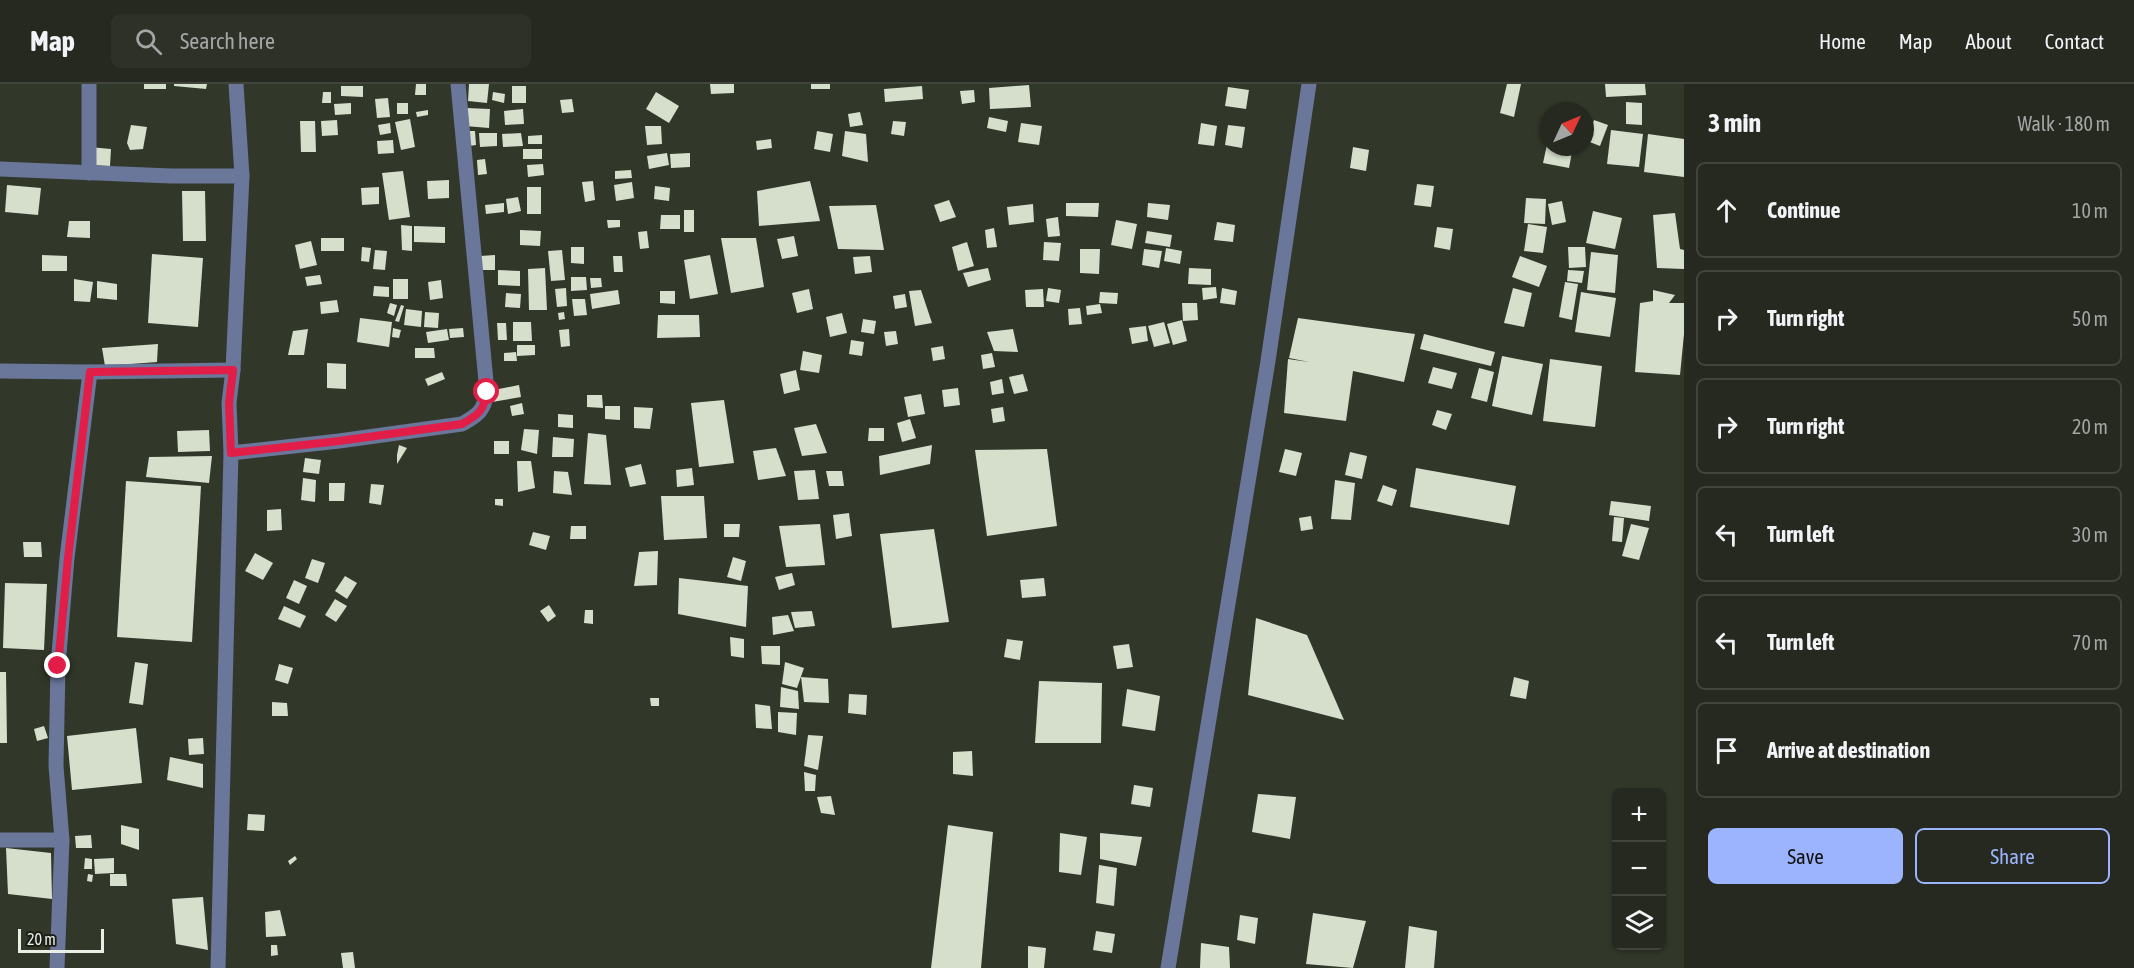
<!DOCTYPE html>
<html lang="en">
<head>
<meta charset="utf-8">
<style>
	body { margin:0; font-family:"Asap Condensed",sans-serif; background:#2d3128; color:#f1f3f6 }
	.controls { position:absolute; right:18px; bottom:18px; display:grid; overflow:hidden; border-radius:9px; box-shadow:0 2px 4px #0004 }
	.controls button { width:54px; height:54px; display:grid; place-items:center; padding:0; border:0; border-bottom:2px solid #42453d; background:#25291f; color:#f1f3f6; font:30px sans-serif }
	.compass { position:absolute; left:1540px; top:18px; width:54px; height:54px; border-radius:50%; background:#25291f; box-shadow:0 2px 4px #0004; rotate:46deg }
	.scale { position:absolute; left:18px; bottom:15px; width:86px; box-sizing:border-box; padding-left:6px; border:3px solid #eaeee5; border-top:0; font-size:16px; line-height:21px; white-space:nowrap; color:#eaeee5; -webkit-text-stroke:4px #1b1d17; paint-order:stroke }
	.stop { position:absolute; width:18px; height:18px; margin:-14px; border:4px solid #e11d48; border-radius:50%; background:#fff }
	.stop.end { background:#e11d48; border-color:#fff; box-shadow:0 2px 6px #0008 }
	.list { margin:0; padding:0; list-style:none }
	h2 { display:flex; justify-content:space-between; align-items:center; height:78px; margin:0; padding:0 24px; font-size:26px }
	h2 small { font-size:20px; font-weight:400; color:#a3a6a4 }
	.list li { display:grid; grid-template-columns:39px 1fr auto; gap:18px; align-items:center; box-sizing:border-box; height:96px; margin:0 12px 12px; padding:0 12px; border:2px solid #42453d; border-radius:9px }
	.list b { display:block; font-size:22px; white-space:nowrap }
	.list em { font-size:20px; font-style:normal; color:#a3a6a4 }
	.actions { display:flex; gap:12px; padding:18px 24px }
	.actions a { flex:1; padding:14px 0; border:2px solid #9cb4fd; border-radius:9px; text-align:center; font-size:21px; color:#9cb4fd }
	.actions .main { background:#9cb4fd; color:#111 }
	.icon { flex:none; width:33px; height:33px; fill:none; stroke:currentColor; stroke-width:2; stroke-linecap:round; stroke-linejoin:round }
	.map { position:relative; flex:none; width:1684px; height:884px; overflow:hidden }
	header { display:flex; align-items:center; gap:36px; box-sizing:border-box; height:84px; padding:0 30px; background:#25291f; border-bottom:2px solid #42453d }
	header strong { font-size:28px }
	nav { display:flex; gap:33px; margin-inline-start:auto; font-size:21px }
	.search { width:420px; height:54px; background:#2d3128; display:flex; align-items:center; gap:15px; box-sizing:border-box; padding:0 21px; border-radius:9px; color:#a3a6a4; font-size:22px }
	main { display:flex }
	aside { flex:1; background:#25291f }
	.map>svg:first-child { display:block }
	.building { fill:#d6decc }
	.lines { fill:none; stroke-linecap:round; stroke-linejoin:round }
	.minor { stroke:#6a769a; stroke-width:15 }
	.route { stroke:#e11d48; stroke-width:8 }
</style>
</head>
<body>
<header>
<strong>Map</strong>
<div class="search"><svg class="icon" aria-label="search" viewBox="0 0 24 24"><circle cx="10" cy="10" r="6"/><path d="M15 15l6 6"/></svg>Search here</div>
<nav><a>Home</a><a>Map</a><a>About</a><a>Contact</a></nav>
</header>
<main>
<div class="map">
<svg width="1684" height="884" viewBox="0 0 1684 884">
	<rect width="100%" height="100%" fill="#313729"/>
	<g class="building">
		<rect x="144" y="0" width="22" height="5"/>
		<path d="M174 0H207L206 5 174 2Z"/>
		<path d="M416 0H426V11H415Z"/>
		<path d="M469 0H489L487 19 468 17Z"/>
		<path d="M710 0H734V9L711 10Z"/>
		<rect x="811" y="0" width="19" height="5"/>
		<path d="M1507 0H1521L1514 33 1500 29Z"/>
		<path d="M1605 0H1645L1646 11 1606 13Z"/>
		<path d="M1029 1 1031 23 990 25 989 4Z"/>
		<path d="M341 2H363V13L341 12Z"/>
		<rect x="512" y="2" width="14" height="17"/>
		<path d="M922 2 923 15 885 18 884 5Z"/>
		<path d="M1228 3 1249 6 1246 25 1225 22Z"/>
		<path d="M974 6 975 18 962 20 960 7Z"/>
		<path d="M323 8H331V19H322Z"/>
		<path d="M493 8 505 10 504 19 492 16Z"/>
		<path d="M656 8 679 22 669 39 646 25Z"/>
		<path d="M388 14 390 33 377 34 375 15Z"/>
		<path d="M572 15 574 28 562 29 560 16Z"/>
		<path d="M1626 18 1642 19V41L1626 40Z"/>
		<path d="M351 19V30L335 31 334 20Z"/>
		<rect x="397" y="19" width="11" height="11"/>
		<path d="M466 24 490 25 489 44 465 42Z"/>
		<path d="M523 25 524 40 505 41 504 27Z"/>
		<path d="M428 26V31L417 33 416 28Z"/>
		<path d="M860 28 863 41 850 43 848 30Z"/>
		<path d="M989 33 1008 37 1006 48 987 44Z"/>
		<path d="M410 35 415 63 401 66 395 38Z"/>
		<path d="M337 36 338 51 322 52 321 37Z"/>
		<path d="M1594 36 1608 41 1600 62 1587 57Z"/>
		<path d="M300 37H315L316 68H301Z"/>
		<path d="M893 37 906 38 904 52 891 50Z"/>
		<path d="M390 39 391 49 380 51 378 41Z"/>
		<path d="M1021 39 1042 42 1039 61 1018 58Z"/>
		<path d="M1201 39 1217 42 1214 62 1198 60Z"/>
		<path d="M131 41 147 43 143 65 130 66 127 59Z"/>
		<path d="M1228 41 1245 43 1242 64 1225 61Z"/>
		<path d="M645 42H661L662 60 647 61Z"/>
		<path d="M1611 46 1643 50 1639 83 1607 80Z"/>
		<path d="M468 47H475L476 61 469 62Z"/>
		<path d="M817 47 833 50 830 68 814 65Z"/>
		<path d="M845 47 866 50 868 78 842 72Z"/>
		<path d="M479 49H497V62L480 63Z"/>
		<path d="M521 49 523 62 503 63 502 50Z"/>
		<path d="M1648 50 1684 55V93L1644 88Z"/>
		<path d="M542 51V60H528V52Z"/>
		<path d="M771 55 772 64 757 66 756 57Z"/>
		<path d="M393 56 394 69 378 70 377 57Z"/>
		<path d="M1548 56 1549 63H1573L1569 84 1543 79Z"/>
		<path d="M89 63 111 65 110 82 88 81Z"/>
		<path d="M1353 63 1369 66 1366 87 1350 84Z"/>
		<rect x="523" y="65" width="19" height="10"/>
		<path d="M667 69 669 81 649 85 647 72Z"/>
		<path d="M690 69V83L671 84 670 70Z"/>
		<path d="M485 75 487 90 478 91 477 76Z"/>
		<path d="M543 80 544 91 528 93 527 81Z"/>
		<path d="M631 86 632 94 615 95V87Z"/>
		<path d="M403 87 410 133 389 136 382 89Z"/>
		<path d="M449 96V114L428 115 427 97Z"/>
		<path d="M593 97 595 116 585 118 582 98Z"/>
		<path d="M810 97 820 137 759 142 757 107Z"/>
		<path d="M632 98 634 114 616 117 614 101Z"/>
		<path d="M1417 100 1434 102 1431 123 1414 121Z"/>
		<path d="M7 101 41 104 38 131 5 128Z"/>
		<path d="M655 102 670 104 669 117 654 115Z"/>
		<path d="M379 103V120L362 121 361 104Z"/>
		<rect x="527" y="103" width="14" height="27"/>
		<path d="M182 107H205L206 157H183Z"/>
		<path d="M518 113 521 127 508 130 506 115Z"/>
		<path d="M1526 114 1546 115 1545 140 1524 139Z"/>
		<path d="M949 116 956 133 940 138 934 121Z"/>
		<path d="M1562 117 1566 138 1552 141 1548 120Z"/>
		<path d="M504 119V128L486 130 485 121Z"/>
		<path d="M1066 119H1099L1098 133 1066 132Z"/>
		<path d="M1148 119 1170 121 1168 136 1147 133Z"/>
		<path d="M1033 120 1034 138 1009 141 1007 123Z"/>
		<path d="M876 121 884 166 838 165 829 122Z"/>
		<rect x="684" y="126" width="10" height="22"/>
		<path d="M1593 127 1622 134 1615 165 1586 159Z"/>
		<path d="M1675 129 1680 165 1684 166V185L1657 184 1653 131Z"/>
		<path d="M661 131H680V145H660Z"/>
		<path d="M1058 133 1060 152 1048 153 1046 135Z"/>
		<path d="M607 136H620V143L608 144Z"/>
		<path d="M1116 136 1137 140 1132 165 1111 161Z"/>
		<path d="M69 137H90V154L67 153Z"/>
		<path d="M1217 138 1235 141 1233 158 1214 156Z"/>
		<path d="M1528 140 1547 143 1543 169 1524 167Z"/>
		<path d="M401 141 412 142V167L402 166Z"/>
		<path d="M414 142 445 143V159L414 158Z"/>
		<path d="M1437 143 1453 145 1450 166 1434 163Z"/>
		<path d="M994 144 997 163 987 164 985 146Z"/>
		<path d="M520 146 541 147 540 162 520 161Z"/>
		<path d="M647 147 649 164 640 165 638 148Z"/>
		<path d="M1147 147 1172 151 1170 163 1145 159Z"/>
		<path d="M794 152 798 172 782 175 777 155Z"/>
		<rect x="321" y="154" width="23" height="13"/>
		<path d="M721 154H756L764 203 731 209Z"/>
		<path d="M311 157 317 181 300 185 295 161Z"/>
		<path d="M967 158 974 182 958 187 952 163Z"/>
		<path d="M1044 158 1061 159 1059 177 1043 176Z"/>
		<path d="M362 163 371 164 369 178 361 177Z"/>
		<path d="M571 163H584V180L571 179Z"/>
		<path d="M1568 163H1585L1586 183 1569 184Z"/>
		<path d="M1166 164 1182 167 1180 180 1164 177Z"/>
		<path d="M1080 165H1100L1099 190 1080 189Z"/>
		<path d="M1144 165 1162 167 1159 184 1142 181Z"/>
		<path d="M375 166 387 167 385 186 373 185Z"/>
		<path d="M562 166 565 196 551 197 548 167Z"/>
		<path d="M1591 168 1618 171 1615 209 1587 206Z"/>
		<path d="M152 170 203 174 198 243 148 239Z"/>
		<path d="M42 171 67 172V187H42Z"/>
		<path d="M495 171V186H480V172Z"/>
		<path d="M710 171 718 210 690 215 684 176Z"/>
		<path d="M613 172H622L623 188H614Z"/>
		<path d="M870 172 872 188 855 190 853 173Z"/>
		<path d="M1520 172 1547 182 1539 203 1512 193Z"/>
		<path d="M545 184 547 226H529L528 185Z"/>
		<path d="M988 184 991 196 968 203 963 189Z"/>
		<path d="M1189 184 1211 185V201L1188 200Z"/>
		<path d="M498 186 520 187V202L498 201Z"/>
		<path d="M1568 186 1584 187 1582 199 1567 197Z"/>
		<path d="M320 191 322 200 307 202 305 193Z"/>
		<path d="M571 193H586L587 206 571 207Z"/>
		<path d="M590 194H601L602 203 591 204Z"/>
		<path d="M74 195 93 198 90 218 74 217Z"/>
		<rect x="393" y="195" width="15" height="20"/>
		<path d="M441 196 443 214 430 216 428 198Z"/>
		<path d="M97 197 117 200V216L97 214Z"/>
		<path d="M1565 198 1578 200 1572 236 1559 233Z"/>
		<path d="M374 202 389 203V213L373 212Z"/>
		<path d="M1216 203 1217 214 1203 216 1202 204Z"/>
		<path d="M566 204 567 222 557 223 555 205Z"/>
		<path d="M1048 204 1061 206 1059 219 1046 217Z"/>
		<path d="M1222 204 1237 207 1235 221 1220 219Z"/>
		<path d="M1513 204 1532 209 1524 243 1504 239Z"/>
		<path d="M809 205 813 225 797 229 792 209Z"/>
		<path d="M1043 205 1044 223H1026L1025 206Z"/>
		<path d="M618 206 620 220 592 225 590 210Z"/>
		<path d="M921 206 932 239 915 242 909 207Z"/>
		<path d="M1653 206 1675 211 1669 219H1684V250L1680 291 1635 288 1640 219 1653 217Z"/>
		<path d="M660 207H675V220L660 219Z"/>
		<path d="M1100 208 1118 209 1117 220 1099 219Z"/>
		<path d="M1581 208 1616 214 1610 253 1575 248Z"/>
		<path d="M506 209 521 210 520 224 505 223Z"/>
		<path d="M905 210 907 223 895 225 893 212Z"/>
		<path d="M572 215H585L587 231 574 232Z"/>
		<path d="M337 216 339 228 321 230 320 218Z"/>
		<path d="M390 219 397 221 394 232 387 229Z"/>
		<path d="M1182 219H1197L1198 236 1183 237Z"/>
		<path d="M1100 220 1102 229 1087 231 1086 222Z"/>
		<path d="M401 221 404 222 399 238 395 237Z"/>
		<path d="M1080 224 1082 240 1069 241 1068 225Z"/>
		<path d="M406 225 422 227 421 243 404 241Z"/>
		<path d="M425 228 439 229 438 244 424 243Z"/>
		<path d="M564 228 565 235 559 236 558 229Z"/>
		<path d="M842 229 847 249 830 253 826 233Z"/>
		<path d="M658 231H699L700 253 657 254Z"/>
		<path d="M360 234 392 238 389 263 357 258Z"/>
		<path d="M1298 234 1415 250 1404 298 1353 287 1346 337 1284 329 1288 275 1309 278 1289 274Z"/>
		<path d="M863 235 876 237 874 250 861 248Z"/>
		<path d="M1182 236 1187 257 1173 261 1167 240Z"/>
		<path d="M513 238H531L532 257H513Z"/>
		<path d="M1164 238 1170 259 1154 263 1148 242Z"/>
		<path d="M497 239H506L507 256H498Z"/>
		<path d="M1146 242 1148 257 1132 260 1129 244Z"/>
		<path d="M393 244 401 246 399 254 392 253Z"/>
		<path d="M463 244 464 253 450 254 449 245Z"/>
		<path d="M308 245 304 271H288L293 247Z"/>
		<path d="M447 245 449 256 428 259 426 248Z"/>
		<path d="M569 245 570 262 561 263 559 246Z"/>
		<path d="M1013 245 1018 268 994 267 987 248Z"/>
		<path d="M896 247 898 260 886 262 884 248Z"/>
		<path d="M1424 250 1495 268 1491 282 1420 265Z"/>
		<path d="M851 256 864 258 862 272 849 270Z"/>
		<path d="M158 260 157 278 105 282 102 264Z"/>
		<path d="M517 261H535V271L517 272Z"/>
		<path d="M943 262 945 275 933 277 931 264Z"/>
		<path d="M415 264H434L435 274H415Z"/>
		<path d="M803 267 822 271 819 289 800 286Z"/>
		<path d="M516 268 517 277H504V269Z"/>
		<path d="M992 269 995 283 983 285 981 271Z"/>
		<path d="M1502 272 1543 280 1532 331 1492 322Z"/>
		<path d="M1550 275 1602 282 1595 343 1543 337Z"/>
		<path d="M327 279 346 280V305L327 304Z"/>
		<path d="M1433 283 1457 289 1452 305 1428 299Z"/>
		<path d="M1479 284 1494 288 1487 318 1471 314Z"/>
		<path d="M796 286 800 306 784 310 780 290Z"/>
		<path d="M442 288 445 295 428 302 425 295Z"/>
		<path d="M1023 290 1028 307 1014 310 1009 293Z"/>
		<path d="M1002 295 1004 309 992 311 990 298Z"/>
		<path d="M519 301 521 313 492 318 489 307Z"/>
		<path d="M958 304 960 321 944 323 942 306Z"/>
		<path d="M921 310 925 330 908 333 904 313Z"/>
		<path d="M587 311H602L603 324 587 323Z"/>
		<path d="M724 316 734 379 699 383 691 319Z"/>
		<path d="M522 319 524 330 512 332 510 322Z"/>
		<path d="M605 322H620V336L605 335Z"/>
		<path d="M634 323 653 324 650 345 634 344Z"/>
		<path d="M1003 323 1005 337 993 339 991 325Z"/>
		<path d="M1437 326 1452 330 1446 346 1432 341Z"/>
		<path d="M558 330 573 331V344L558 343Z"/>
		<path d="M910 335 916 354 902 358 897 339Z"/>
		<path d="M816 340 827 369 802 372 794 344Z"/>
		<path d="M869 344H884V357H868Z"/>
		<path d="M524 345 539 346 537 370 521 366Z"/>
		<path d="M209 346 210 367 178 368 177 347Z"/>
		<path d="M588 349 606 351 611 401 584 400Z"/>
		<path d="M553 353 574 355 573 373H552Z"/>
		<rect x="494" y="357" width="15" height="13"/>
		<path d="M399 361 407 364 397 380V371Z"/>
		<path d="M932 361 930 380 880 391 879 372Z"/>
		<path d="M776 364 786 392 758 396 753 367Z"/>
		<path d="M1047 365 1057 442 987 452 975 366Z"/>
		<path d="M1285 365 1302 369 1296 392 1279 388Z"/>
		<path d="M1350 368 1367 372 1362 395 1345 391Z"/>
		<path d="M212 372 209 399 146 393 149 373Z"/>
		<path d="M305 374 321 376 319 390 303 388Z"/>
		<path d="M517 377H531L535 404 518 408Z"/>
		<path d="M641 380 646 400 630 403 625 384Z"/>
		<path d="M692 384 694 401 677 403 676 386Z"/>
		<path d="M1416 384 1516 402 1509 441 1410 423Z"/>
		<path d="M815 386 819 415 798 416 794 387Z"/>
		<path d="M554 387 568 388 572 411 553 409Z"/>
		<path d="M826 387H842L844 402H829Z"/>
		<path d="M303 394 316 396 315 418 301 416Z"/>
		<path d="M1335 396 1355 399 1351 436 1331 435Z"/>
		<path d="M126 397 201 402 192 558 117 553Z"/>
		<path d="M329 399H345L344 417H329Z"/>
		<path d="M371 400 384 401 381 421 369 419Z"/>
		<path d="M1383 401 1397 406 1392 422 1377 417Z"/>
		<path d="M661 412H704L707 454 664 456Z"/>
		<path d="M495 415H503V422L495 421Z"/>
		<path d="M1611 417 1651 422 1649 437 1609 431Z"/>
		<path d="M281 425 282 446 267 447V426Z"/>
		<path d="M849 429 852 452 836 455 833 431Z"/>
		<path d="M1311 432 1313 445 1301 447 1299 434Z"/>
		<path d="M1614 433 1624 434 1622 458 1612 457Z"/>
		<path d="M724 440H740L739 453H724Z"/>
		<path d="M820 440 825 481 786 483 779 442Z"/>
		<path d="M1631 440 1649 444 1639 476 1622 472Z"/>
		<path d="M571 442H586V455H570Z"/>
		<path d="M934 445 949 538 892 544 880 450Z"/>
		<path d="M533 448 550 452 546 466 529 461Z"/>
		<path d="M23 458H41L42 473H24Z"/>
		<path d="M658 467 657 501 634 502 639 468Z"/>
		<path d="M255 469 273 479 263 496 245 487Z"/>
		<path d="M733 473 746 477 741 497 727 493Z"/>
		<path d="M312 475 325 479 318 499 305 494Z"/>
		<path d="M792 489 795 501 779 506 775 493Z"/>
		<path d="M345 492 357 499 347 515 335 507Z"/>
		<path d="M679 494 748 502 746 543 678 530Z"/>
		<path d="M1044 494 1046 512 1022 514 1020 496Z"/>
		<path d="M294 496 307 502 299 520 286 514Z"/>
		<path d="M5 499 47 500 44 566 3 564Z"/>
		<path d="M335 515 347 522 336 538 325 531Z"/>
		<path d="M549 521 556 532 548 538 540 527Z"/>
		<path d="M284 522 306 532 300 544 278 535Z"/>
		<path d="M585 526H593V540L584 539Z"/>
		<path d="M812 527 815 542 795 544 791 528Z"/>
		<path d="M788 531 794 547 773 551 772 533Z"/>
		<path d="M1256 534 1307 551 1344 636 1248 611Z"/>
		<path d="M730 553 744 555V574L731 572Z"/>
		<path d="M1007 555 1023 557 1020 576 1004 573Z"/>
		<path d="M1129 560 1133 583 1117 585 1113 562Z"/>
		<path d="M761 562H780V581L762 580Z"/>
		<path d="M135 578 148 580 143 621 129 619Z"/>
		<path d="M785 578 804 584 797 604 782 600Z"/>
		<path d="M279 580 293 584 288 600 275 596Z"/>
		<path d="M0 588H6L7 659H0Z"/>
		<path d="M801 593 828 595 829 619 804 618Z"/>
		<path d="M1514 593 1529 597 1526 615 1510 612Z"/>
		<path d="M1039 597 1102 599 1101 659H1035Z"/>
		<path d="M781 603 798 607 799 625 780 623Z"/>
		<path d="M1127 605 1160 612 1155 647 1122 642Z"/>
		<path d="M849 610 867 611 866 631 848 629Z"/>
		<path d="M650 614H659V622H651Z"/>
		<path d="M272 618 287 619 288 632H272Z"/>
		<path d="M755 620 770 622 772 645 756 644Z"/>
		<path d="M778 628 797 629 796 651 778 648Z"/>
		<path d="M44 642 48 654 37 657 34 645Z"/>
		<path d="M136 644 142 699 72 706 67 652Z"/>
		<path d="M808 651 823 652 818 686 804 682Z"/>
		<path d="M203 654 204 670 189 671 188 655Z"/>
		<path d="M972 667 973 692 953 690V668Z"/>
		<path d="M170 673 203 680V704L167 696Z"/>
		<path d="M804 688 816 691 815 707H805Z"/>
		<path d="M1134 701 1153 704 1150 723 1131 720Z"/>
		<path d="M1258 710 1296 713 1290 755 1252 748Z"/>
		<path d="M831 712 835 731 821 729 817 713Z"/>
		<path d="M248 730 265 731 264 747 247 746Z"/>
		<path d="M121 741 139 745V766L121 760Z"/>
		<path d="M948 741 993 748 981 884H931Z"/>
		<path d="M1060 749 1087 753 1081 791 1059 788Z"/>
		<path d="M1100 749 1142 753 1136 782 1100 775Z"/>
		<path d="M91 751 92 764H76L75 752Z"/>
		<path d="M6 764 51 769 52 815 8 810Z"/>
		<path d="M295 772 297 775 290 781 288 777Z"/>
		<path d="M85 774 92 775V785H84Z"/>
		<path d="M114 774V789L95 790 94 775Z"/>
		<path d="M1099 781 1117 784 1114 822 1096 819Z"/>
		<path d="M88 790 93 791 92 798 87 797Z"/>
		<path d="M110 790H126L127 802H110Z"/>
		<path d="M203 813 208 866 176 860 172 815Z"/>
		<path d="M280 826 286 852 266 853 265 828Z"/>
		<path d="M1313 829 1366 837 1353 884 1306 880Z"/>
		<path d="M1240 831 1258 834 1255 860 1237 856Z"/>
		<path d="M1409 842 1437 847 1434 884H1405Z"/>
		<path d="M1096 847 1115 850 1112 869 1093 866Z"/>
		<path d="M1201 859 1229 863 1230 884H1200Z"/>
		<path d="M271 861H277L278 871 271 872Z"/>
		<path d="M1028 862 1046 864 1044 884H1028Z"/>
		<path d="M353 868 355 884H343L341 869Z"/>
	</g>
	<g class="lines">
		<g class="minor">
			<path d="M89 0V89"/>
			<path d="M0 85 171 92H242"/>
			<path d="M0 287 90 288 233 286"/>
			<path d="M231 369 339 357 462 340C478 331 484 327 487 308L458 0"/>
			<path d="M0 756H62"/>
			<path d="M57 884 62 756 56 682 58 582 67 474 90 288"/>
			<path d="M218 884 231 369 229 319 233 286 242 92 236 0"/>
			<path d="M1168 884 1268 277 1309 0"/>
		</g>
	</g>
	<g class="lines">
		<path class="route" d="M58 582 68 474 90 288 233 286 229 319 231 369 339 357 462 340C478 331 484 327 487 308"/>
	</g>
</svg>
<div class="controls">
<button>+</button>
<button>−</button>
<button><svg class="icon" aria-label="layers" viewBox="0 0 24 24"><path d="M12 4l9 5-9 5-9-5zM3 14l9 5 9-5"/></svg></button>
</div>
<svg class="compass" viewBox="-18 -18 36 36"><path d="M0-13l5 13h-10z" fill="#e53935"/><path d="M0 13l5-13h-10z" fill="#a3a6a4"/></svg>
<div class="scale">20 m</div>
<div class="stop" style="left:487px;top:308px"></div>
<div class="stop end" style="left:58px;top:582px"></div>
</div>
<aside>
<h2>3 min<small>Walk · 180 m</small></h2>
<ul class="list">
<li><svg class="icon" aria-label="ahead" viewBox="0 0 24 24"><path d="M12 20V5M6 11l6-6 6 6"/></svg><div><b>Continue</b></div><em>10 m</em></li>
<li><svg class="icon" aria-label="right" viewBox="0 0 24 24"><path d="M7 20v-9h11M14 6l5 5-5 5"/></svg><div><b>Turn right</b></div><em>50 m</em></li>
<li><svg class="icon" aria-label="right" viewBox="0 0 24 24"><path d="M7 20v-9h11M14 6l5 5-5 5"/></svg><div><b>Turn right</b></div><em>20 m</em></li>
<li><svg class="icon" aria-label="left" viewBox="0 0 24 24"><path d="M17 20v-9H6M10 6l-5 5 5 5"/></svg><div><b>Turn left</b></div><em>30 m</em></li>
<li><svg class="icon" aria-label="left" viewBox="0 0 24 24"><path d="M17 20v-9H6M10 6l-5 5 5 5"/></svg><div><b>Turn left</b></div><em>70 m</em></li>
<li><svg class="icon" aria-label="arrive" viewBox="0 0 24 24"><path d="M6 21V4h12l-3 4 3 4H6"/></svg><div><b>Arrive at destination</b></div></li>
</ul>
<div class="actions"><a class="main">Save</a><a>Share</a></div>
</aside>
</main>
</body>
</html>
